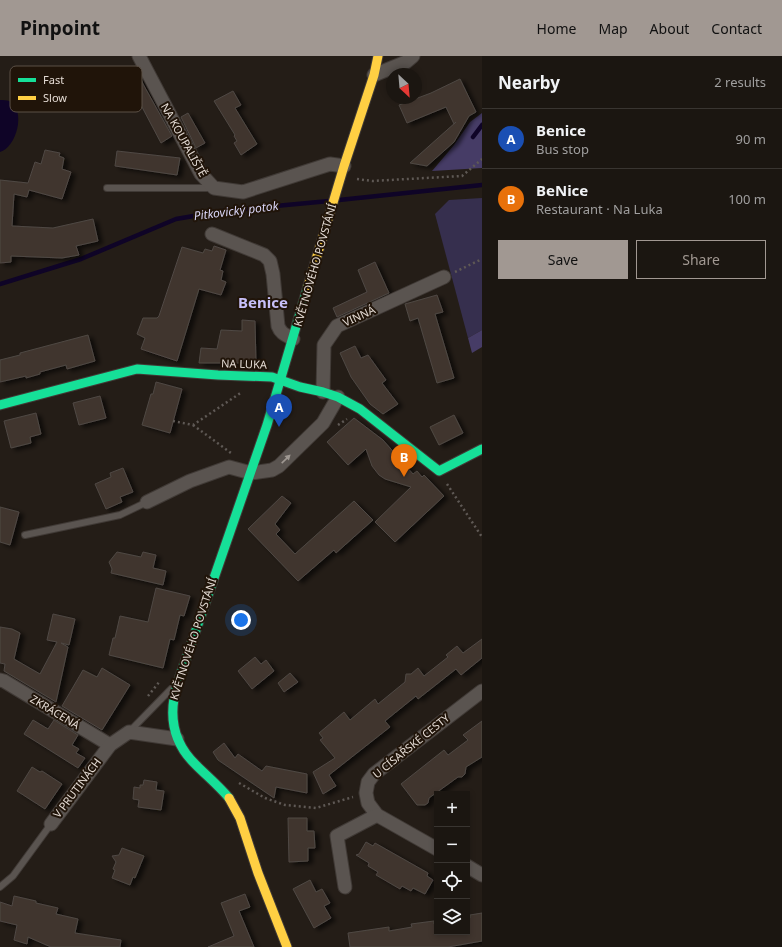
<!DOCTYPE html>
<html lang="en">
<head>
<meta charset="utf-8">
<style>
	body { margin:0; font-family:"Noto Sans",sans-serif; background:#241f1a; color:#f1f3f6 }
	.controls { position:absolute; right:12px; bottom:12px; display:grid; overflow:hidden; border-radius:0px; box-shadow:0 2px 6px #0003 }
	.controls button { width:36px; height:36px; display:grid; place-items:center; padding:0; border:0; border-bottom:1px solid #393531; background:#1b1611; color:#f1f3f6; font:20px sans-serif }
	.compass { position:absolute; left:386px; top:12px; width:36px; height:36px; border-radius:50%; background:#1b1611; box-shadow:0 2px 6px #0003; rotate:154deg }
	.you { position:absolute; left:241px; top:564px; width:14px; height:14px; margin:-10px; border:3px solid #fff; border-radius:50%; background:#1a73e8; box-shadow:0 0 0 6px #1a73e833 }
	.badge { display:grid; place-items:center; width:26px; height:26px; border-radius:50%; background:#a19892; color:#fff; font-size:13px; font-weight:700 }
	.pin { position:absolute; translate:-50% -33px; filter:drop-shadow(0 1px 2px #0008) }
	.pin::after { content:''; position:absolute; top:21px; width:14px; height:12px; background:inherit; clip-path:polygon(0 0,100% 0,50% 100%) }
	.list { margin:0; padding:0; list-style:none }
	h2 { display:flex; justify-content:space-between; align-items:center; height:52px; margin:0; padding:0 16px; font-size:17px }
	h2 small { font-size:13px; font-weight:400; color:#a09f9f }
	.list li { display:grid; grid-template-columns:26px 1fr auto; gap:12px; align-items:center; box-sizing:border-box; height:60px; padding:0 16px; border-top:1px solid #393531 }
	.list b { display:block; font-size:15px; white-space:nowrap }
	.list p { margin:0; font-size:13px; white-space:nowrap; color:#a09f9f }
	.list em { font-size:13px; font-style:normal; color:#a09f9f }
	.actions { display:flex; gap:8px; padding:12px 16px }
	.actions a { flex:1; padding:9px 0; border:1px solid #a19892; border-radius:0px; text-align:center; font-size:14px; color:#a19892 }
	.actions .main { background:#a19892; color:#111 }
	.icon { flex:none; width:22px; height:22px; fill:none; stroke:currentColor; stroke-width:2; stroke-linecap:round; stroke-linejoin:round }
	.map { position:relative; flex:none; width:482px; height:891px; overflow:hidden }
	header { display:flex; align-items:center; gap:24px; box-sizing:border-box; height:56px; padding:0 20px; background:#a19892; color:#111 }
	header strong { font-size:19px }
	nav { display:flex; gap:22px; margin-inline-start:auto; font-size:14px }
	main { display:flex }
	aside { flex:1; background:#1b1611 }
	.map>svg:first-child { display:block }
	.green { fill:#362f4e }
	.forest { fill:#463c66 }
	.water { fill:#0f0427 }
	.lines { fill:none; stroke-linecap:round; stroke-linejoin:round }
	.stream { stroke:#0f0427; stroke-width:4.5 }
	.building { fill:#3f362e; stroke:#4f4844; filter:url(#shadow) }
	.lane-casing { stroke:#403a36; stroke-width:8 }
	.street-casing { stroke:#403a36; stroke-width:15 }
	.fast-casing { stroke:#403a36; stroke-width:11 }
	.slow-casing { stroke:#403a36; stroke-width:11 }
	.path { stroke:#5f5955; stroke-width:2.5; stroke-dasharray:2 3; stroke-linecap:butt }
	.lane { stroke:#5a5450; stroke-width:6 }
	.street { stroke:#5a5450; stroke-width:13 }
	.fast { stroke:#16e098; stroke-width:9 }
	.slow { stroke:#ffcf43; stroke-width:9 }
	.oneway { fill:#9f9892 }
	.labels { text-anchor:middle; stroke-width:4; stroke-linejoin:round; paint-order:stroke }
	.street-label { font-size:11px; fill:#e4dbd4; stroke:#201409 }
	.water-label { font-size:12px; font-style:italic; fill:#dad6f7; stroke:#201409 }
	.district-label { font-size:15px; font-weight:bold; fill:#c7bff8; stroke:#201409 }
	.key { fill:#201409; stroke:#5b5046; stroke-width:1 }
	.key-label { font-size:11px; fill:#e4dbd4 }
</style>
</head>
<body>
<header>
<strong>Pinpoint</strong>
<nav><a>Home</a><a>Map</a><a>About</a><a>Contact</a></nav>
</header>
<main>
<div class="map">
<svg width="482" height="891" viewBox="0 0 482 891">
	<defs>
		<filter id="shadow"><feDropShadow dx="4.5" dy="2.5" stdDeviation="2" flood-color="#0009"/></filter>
	</defs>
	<rect width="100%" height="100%" fill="#241d17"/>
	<path class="green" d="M482 142V274L468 282 435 158 449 144Z"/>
	<g class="forest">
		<path d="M482 57V112L432 115 454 89 470 66Z"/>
		<path d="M482 274V291L472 297 468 282Z"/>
	</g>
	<path class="water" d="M0 44C3 44 7 44 9 45 27 54 16 92 0 96Z"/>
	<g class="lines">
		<g class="stream">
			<path d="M473 81 482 69"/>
			<path d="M339 144 482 129"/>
			<path d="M0 228 81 203 176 163 223 155 329 145"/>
		</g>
	</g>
	<g class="building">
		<path d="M136 11 143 28 172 80 161 87 123 15Z"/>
		<path d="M460 23 476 56 469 60 454 86 427 110 410 107 456 66 454 68 446 51 407 67 399 49 431 37Z"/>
		<path d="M233 35 241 49 235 52 257 88 241 99 234 87 237 85 234 80 235 79 214 45Z"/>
		<path d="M188 57 205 87 196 92 181 61Z"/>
		<path d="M45 94 60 97 59 100 64 102 62 113 71 116 62 143 29 134 27 141 14 138 12 170 53 172 93 163 98 185 76 190 79 199 62 202 11 200V206L0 207V124L28 127 35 106 41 108Z"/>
		<path d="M117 95 180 102 177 119 115 110Z"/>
		<path d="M214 190 226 194 220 214 223 215 221 224 226 226 221 239 199 233 177 305 141 293 145 282 137 278 143 262H157L159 260 182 191 203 197 205 193 212 195Z"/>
		<path d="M375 206 389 237 337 261 333 252 367 236 358 214Z"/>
		<path d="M437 239 443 256 435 258 454 322 437 327 418 262 410 265 405 248Z"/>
		<path d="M242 264 255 265 256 307H199L201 292 217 293 221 274 242 275Z"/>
		<path d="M88 279 95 305 67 313 66 309 40 316V318L26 322V320L0 326V304L20 299V297Z"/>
		<path d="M355 290 361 302 368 299 386 324 382 327 398 348 383 358 370 348 351 321 340 297Z"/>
		<path d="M156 326 182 333 170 377 142 369 151 338H153Z"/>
		<path d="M100 340 106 362 79 369 73 347Z"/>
		<path d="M36 357 41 378 30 381 31 387 11 392 4 365Z"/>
		<path d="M454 359 463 377 439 389 430 371Z"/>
		<path d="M354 362 383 384 413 418 417 415 422 421 424 419 444 440 395 486 375 466 411 431 385 423 379 419 372 410 366 393 348 409 327 386Z"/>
		<path d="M123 412 133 436 120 441 122 446 106 453 95 428 111 421 110 417Z"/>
		<path d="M282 440 291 447 275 468 280 474 276 478 295 498 354 445 373 464 336 497 334 494 298 525 248 473Z"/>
		<path d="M0 451 19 456 10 489 0 486Z"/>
		<path d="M117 496 141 501 143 496 156 499 153 512 166 515 163 529 111 517 112 513 109 506Z"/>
		<path d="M156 532 190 540 184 560 180 559 174 584 170 583 163 612 109 599 113 582H115L120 560 148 566Z"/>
		<path d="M53 558 75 563 69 589 61 587 68 591 56 646 4 615 5 608 0 607V571L12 573 20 577 14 603 40 618 57 586 47 584Z"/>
		<path d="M482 583V602L461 619 456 613 418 643 416 640 385 665 390 671 329 719 336 730 323 738 313 716 335 702 320 684 323 682 319 677 344 656 350 664 375 643 378 648 405 626 406 618H411L418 612 424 620 448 601 446 599 457 590 463 597Z"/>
		<path d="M255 601 261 608 266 604 274 615 252 633 238 615Z"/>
		<path d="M102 612 130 629 102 674 62 650 83 614 97 621Z"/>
		<path d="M290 617 298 626 284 636 278 627Z"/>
		<path d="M33 664 48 673 54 664 78 679 72 689 79 693 76 697 85 702 78 712 24 678Z"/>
		<path d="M482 665V701L466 711 465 718 462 721H458L429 742 428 747 425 749H417L401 728 444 694 448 699 468 684 463 679Z"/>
		<path d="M224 687 235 702 238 698 262 715 266 710 307 718V737L276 731 274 742 218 704 213 696Z"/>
		<path d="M32 711 40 716 42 715 62 728 45 753 17 735Z"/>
		<path d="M144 724 157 726 156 734 164 735 161 754 138 751 139 744 133 743 134 731 140 732V729H143Z"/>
		<path d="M288 762H307V775H314L315 792H308V805L289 806Z"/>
		<path d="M366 786 373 790 375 787 428 817 427 820 433 824 425 838 413 832 411 835 402 830 400 833 376 819 378 816 368 810 369 807 356 799 359 798Z"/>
		<path d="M122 792 144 800 135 822 133 821 130 829 112 822 115 814 113 813 116 806 112 800 119 799Z"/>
		<path d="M310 824 316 836 322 833 330 847 324 850 331 862 314 872 293 833Z"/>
		<path d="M245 838 250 851 239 855 254 891H208L234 880 221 847Z"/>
		<path d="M14 840 36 845V847L58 852 56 858 78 863 75 877 121 884 120 891H51L28 881 27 888 14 884 17 869 0 865V846L12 850Z"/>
		<path d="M482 857V885L448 891H350L348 877 389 871V875L412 871 411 868 434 865V868L437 867V876H467V862H470V859Z"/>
	</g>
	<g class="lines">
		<g class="lane-casing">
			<g id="lane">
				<path d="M107 132H212"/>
				<path d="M25 479 120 459 147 446"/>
				<path d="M130 675 171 633"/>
				<path d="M0 831 13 820 51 768"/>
			</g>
		</g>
		<g class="street-casing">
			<g id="street">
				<path d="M139 0 201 118 214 132 243 136 330 108 344 110"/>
				<path d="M374 19 406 6 413 0"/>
				<path d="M212 178 264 199 270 205 273 218 278 270C281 278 286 279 293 283"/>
				<path d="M323 336 324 289 337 270 444 221"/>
				<path d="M147 446 190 425 229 411 251 417 272 414 279 410 323 367 338 341"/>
				<path d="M0 624 4 625 110 689"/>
				<path d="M51 768 110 689 129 676 177 683"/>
				<path d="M437 793 377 759 368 747 366 737 368 726 374 718 482 635"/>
				<path d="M467 810 482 819"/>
				<path d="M345 831 337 780 377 759"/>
			</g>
		</g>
		<g class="fast-casing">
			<g id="fast">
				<path d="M0 349 137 313 218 319 272 321 300 331 323 336 338 341 360 353 439 415 482 393"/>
				<path d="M229 742C219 730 207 720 196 709 172 686 168 657 178 626L267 369 308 230"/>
			</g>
		</g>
		<g class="slow-casing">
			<g id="slow">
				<path d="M308 230 344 110 374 19 378 0"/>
				<path d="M229 742 240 762 258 817 287 891"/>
			</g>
		</g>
		<g class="path">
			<path d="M357 123 372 125 462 120 482 103"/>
			<path d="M455 216 482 203"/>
			<path d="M173 365 193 369 242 336"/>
			<path d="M193 369 231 397"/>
			<path d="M338 369 347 363"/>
			<path d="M447 428 482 481"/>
			<path d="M148 640 160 625"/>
			<path d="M239 727 265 742 285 749 316 752 353 741"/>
		</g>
		<use href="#lane" class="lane"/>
		<use href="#street" class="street"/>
		<use href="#fast" class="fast"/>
		<use href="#slow" class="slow"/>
	</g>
	<defs><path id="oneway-solid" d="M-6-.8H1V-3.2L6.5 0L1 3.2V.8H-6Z"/></defs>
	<use class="oneway" href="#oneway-solid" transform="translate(286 403) rotate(-44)"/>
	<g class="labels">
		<g class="street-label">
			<text transform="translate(184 84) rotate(61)" y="4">NA KOUPALIŠTĚ</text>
			<text transform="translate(315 209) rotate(-74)" y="4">KVĚTNOVÉHO POVSTÁNÍ</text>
			<text transform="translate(359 260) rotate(-25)" y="4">VINNÁ</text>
			<text transform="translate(244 308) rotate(2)" y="4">NA LUKA</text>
			<text transform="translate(193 583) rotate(-72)" y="4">KVĚTNOVÉHO POVSTÁNÍ</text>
			<text transform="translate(55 656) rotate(31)" y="4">ZKRÁCENÁ</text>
			<text transform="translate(411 690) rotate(-39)" y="4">U CÍSAŘSKÉ CESTY</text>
			<text transform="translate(77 732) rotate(-53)" y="4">V PRUTINÁCH</text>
		</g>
		<g class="water-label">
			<text transform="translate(236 155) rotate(-7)" y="4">Pitkovický potok</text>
		</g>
		<g class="district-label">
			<text x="263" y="252">Benice</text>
		</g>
	</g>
	<rect x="10" y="10" width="132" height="46" rx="6" class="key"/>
	<rect x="18" y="22" width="18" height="4" fill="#16e098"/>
	<rect x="18" y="40" width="18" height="4" fill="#ffcf43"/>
	<g class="key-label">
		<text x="43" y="28">Fast</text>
		<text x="43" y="46">Slow</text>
	</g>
</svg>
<div class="controls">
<button>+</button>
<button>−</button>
<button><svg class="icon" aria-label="locate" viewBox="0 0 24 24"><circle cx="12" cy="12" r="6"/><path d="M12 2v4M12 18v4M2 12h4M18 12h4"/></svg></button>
<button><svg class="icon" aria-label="layers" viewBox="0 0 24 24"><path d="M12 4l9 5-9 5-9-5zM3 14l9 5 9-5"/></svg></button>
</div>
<svg class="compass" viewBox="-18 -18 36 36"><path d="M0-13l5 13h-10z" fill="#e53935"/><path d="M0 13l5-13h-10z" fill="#a09f9f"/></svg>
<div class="you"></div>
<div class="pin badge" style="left:279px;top:371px;background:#1a4fb4">A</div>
<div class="pin badge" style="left:404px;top:421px;background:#e8710a">B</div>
</div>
<aside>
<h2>Nearby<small>2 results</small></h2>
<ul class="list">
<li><span class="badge" style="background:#1a4fb4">A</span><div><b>Benice</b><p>Bus stop</p></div><em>90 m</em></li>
<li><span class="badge" style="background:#e8710a">B</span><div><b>BeNice</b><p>Restaurant · Na Luka</p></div><em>100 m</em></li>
</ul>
<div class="actions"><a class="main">Save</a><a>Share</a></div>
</aside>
</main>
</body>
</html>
